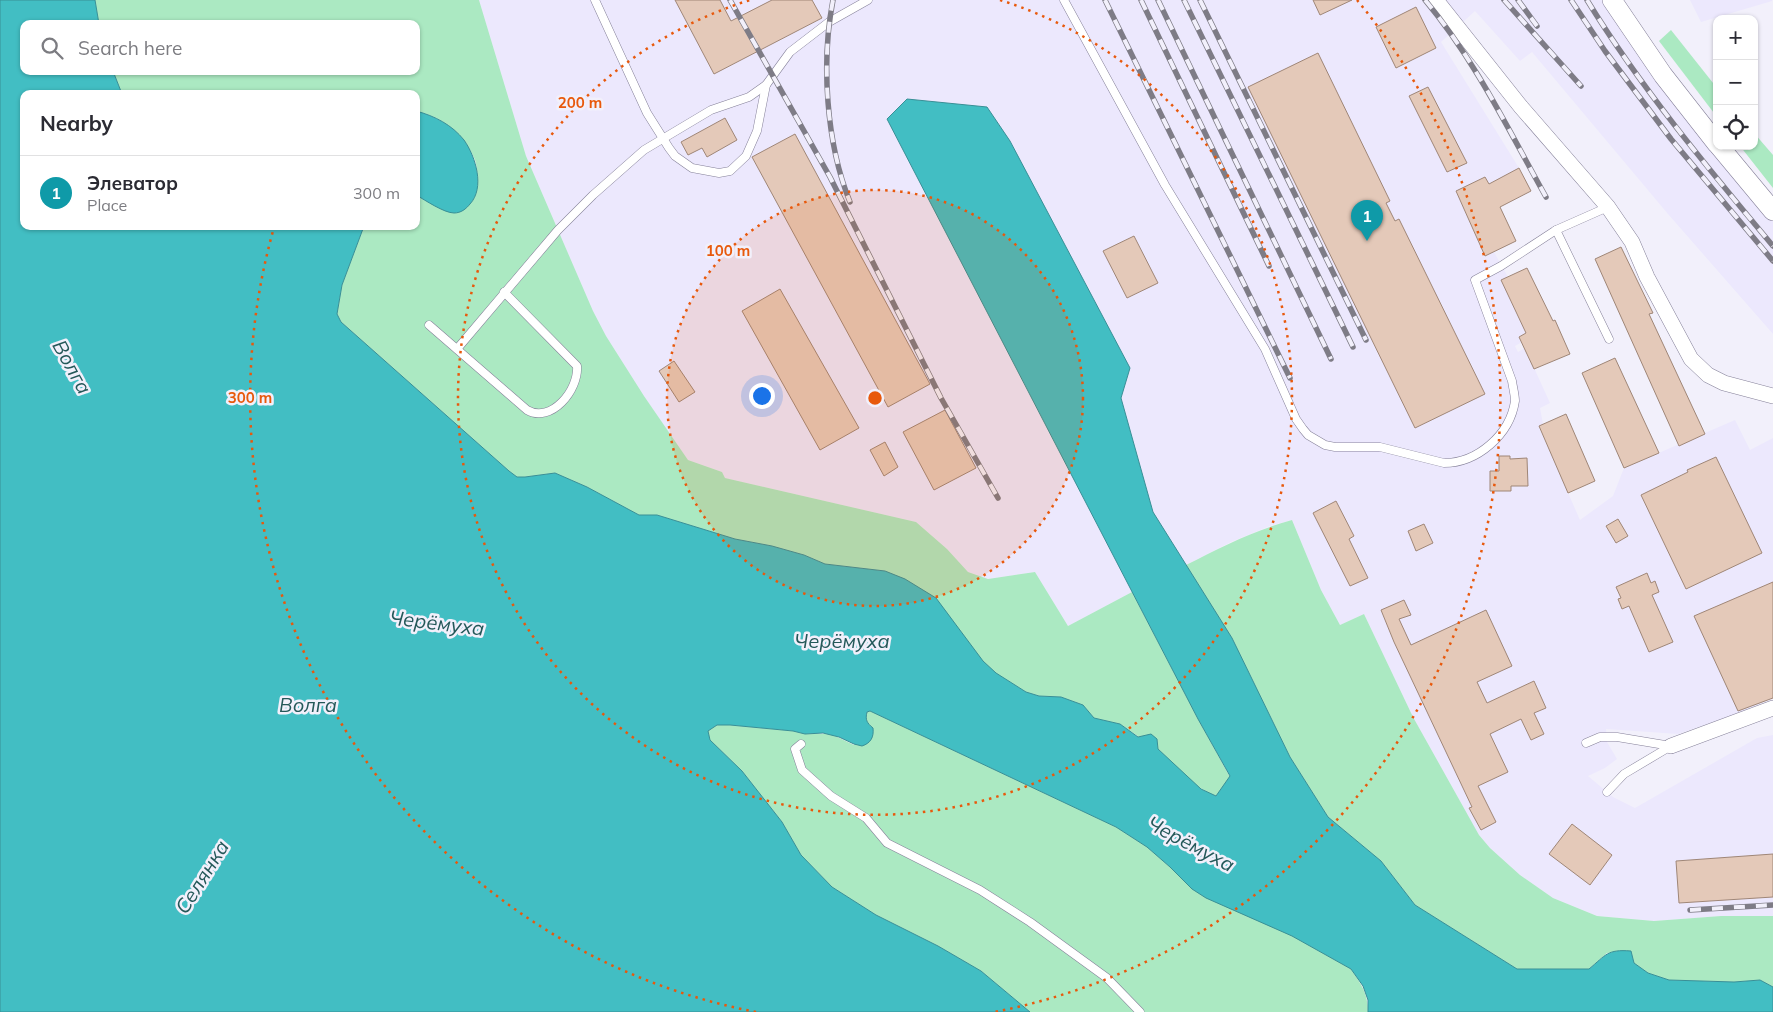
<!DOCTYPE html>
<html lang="en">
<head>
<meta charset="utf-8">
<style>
	body { margin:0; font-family:Mulish,sans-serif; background:#f7f7f7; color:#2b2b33 }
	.controls { position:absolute; right:15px; top:15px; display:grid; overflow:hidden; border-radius:10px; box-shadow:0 1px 4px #0004 }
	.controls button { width:45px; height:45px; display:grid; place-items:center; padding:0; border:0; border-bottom:1px solid #e1e1e2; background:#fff; color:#2b2b33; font:25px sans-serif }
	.you { position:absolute; left:761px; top:395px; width:18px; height:18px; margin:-12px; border:4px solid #fff; border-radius:50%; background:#1a73e8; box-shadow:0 0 0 8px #1a73e833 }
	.badge { display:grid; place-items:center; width:32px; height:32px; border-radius:50%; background:#1774a2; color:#fff; font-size:16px; font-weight:700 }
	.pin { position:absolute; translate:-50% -41px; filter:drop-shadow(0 1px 2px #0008) }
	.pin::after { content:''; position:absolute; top:26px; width:18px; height:15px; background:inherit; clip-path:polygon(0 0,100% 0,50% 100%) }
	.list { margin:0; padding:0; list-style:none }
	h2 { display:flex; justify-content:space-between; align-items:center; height:65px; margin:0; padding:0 20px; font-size:21px }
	h2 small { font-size:16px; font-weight:400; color:#7c7c81 }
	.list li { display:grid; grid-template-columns:32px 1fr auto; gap:15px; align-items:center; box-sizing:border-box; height:75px; padding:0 20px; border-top:1px solid #e1e1e2 }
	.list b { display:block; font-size:19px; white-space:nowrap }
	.list p { margin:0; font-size:16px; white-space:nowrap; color:#7c7c81 }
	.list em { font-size:16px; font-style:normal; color:#7c7c81 }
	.icon { flex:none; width:28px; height:28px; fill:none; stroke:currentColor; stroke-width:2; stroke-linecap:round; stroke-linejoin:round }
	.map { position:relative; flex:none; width:1773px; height:1012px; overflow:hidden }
	.search { position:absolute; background:#fff; box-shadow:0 1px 4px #0004; left:20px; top:20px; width:400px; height:55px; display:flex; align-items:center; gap:12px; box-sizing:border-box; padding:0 18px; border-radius:10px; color:#7c7c81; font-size:19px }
	.panel { position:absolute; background:#fff; box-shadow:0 1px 4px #0004; left:20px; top:90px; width:400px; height:140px; border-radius:10px }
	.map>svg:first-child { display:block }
	.built { fill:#ece8fd }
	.green { fill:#abe9c2 }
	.water { fill:#42bec3; stroke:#398f96 }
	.building { fill:#e4c9b9; stroke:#9f8677 }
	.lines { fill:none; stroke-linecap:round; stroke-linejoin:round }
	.service-casing { stroke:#858099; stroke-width:9 }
	.minor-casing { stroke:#858099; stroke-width:16 }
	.tertiary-casing { stroke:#858099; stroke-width:20 }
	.service { stroke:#fff; stroke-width:8 }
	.minor { stroke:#fff; stroke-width:15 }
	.tertiary { stroke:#fff; stroke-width:19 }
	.rail-casing { stroke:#7e7c86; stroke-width:5.5 }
	.rail { stroke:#f2f0fb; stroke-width:4; stroke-dasharray:11; stroke-linecap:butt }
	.ring { fill:none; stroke:#e8590c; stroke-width:2.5; stroke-dasharray:2.5 5 }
	.labels { text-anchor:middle; stroke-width:5; stroke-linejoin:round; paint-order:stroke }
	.water-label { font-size:20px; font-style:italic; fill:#245859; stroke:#f2f0fb }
	.centre { fill:#e8590c; stroke:#f2f0fb; stroke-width:2.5 }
	.ring-label { font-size:15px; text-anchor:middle; font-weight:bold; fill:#e8590c; stroke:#f2f0fb; stroke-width:5; stroke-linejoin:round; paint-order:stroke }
</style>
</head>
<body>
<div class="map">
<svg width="1773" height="1012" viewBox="0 0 1773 1012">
	<rect width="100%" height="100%" fill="#f2f0fb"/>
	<g class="built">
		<path d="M479 0H1603L1625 37 1657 80 1773 219V334L1668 214 1532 52 1520 61 1475 11 1441 42 1519 168 1531 191 1500 207 1516 241 1494 252 1508 277 1526 333 1519 337 1522 342 1515 346 1518 352 1525 348 1550 403 1540 408 1543 424 1539 427 1580 520 1613 496 1624 468 1735 420 1750 450 1773 438V698L1739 713 1678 734 1606 729 1607 742 1617 759 1605 768 1588 776 1613 797 1635 808 1757 738 1773 735V916H1721L1654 921 1597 916 1553 898 1520 875 1490 848 1479 835 1413 717 1364 614 1340 625 1321 590 1292 520 1270 526 1231 542 1186 565 1153 512 1121 398 1130 368 1010 141 987 107 887 119 1132 592 1068 626 1035 572 988 579 968 572 947 549 916 522 725 478 722 472 688 460 644 396 606 336 593 311 526 156Z"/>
		<path d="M1690 0H1772V1L1701 22Z"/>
	</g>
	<g class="green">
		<path d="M95 0H479L526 156 593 311 606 336 644 396 688 460 722 472 725 478 916 522 947 549 968 572 988 579 1035 572 1068 626 1132 592 1198 719 1230 777 1216 796C1193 788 1175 765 1158 749L1157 739 1139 737 1120 724 1094 718 1083 705 1061 697 1039 696 1026 692 995 673 885 571 825 564 804 555 772 546 735 539 657 515H639L587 487 555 473 525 477H517L509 471 341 322 337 314 342 285 364 226H416V195L431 204 478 179C477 173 477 166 475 160 465 134 442 117 416 111V94H122L113 71H416V24H99Z"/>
		<path d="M1671 30 1717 88V117L1659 41Z"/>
		<path d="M1754 133 1773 155V188L1740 146H1754Z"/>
		<path d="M1292 520 1321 590 1340 625 1364 614 1413 717 1479 835 1490 848 1520 875 1553 898 1597 916 1654 921 1721 916H1773V987L1760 980 1734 982 1669 980 1648 973 1634 963 1631 951 1607 953 1589 969H1517L1415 905 1381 861 1328 817 1290 757 1232 638 1186 565C1221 547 1255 530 1292 520Z"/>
		<path d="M870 711 1116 827 1147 847 1170 867 1351 969C1361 984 1368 993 1368 1012H1030L981 971 938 946 876 915 832 887 801 855 782 822 742 771 710 740 708 731 717 725H730L793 731 805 734H831L854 745 867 724 866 718 867 712Z"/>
	</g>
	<g class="water">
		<path d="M0 0H95L99 24H24V71H113L122 94H24V226H364L342 285 337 314 341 322 509 471 517 477H525L555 473 587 487 639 515H657L735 539 772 546 804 555 825 564 885 571 905 579 936 598 983 661 996 673 1026 692 1039 696 1061 697 1083 705 1094 718 1120 724 1138 737 1151 734 1157 739 1158 749 1201 789 1216 796 1230 776 1198 719 887 119 907 99 987 107 1010 141 1130 368 1121 398 1153 512 1232 638 1290 757 1328 817 1381 861 1415 905 1517 969H1589C1606 955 1607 949 1631 951L1634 963 1648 973 1669 980 1734 982 1760 980 1773 987V1012H1368V1000L1363 986 1351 969 1292 936 1206 898 1192 889 1170 867 1147 847 1116 827 870 711 867 712C865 720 867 723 873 728 874 737 871 743 862 746L854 744 839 737 823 733 805 734 793 731 730 725H717L708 731 710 740 742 771 782 822 801 855 832 887 876 915 938 946 981 971 1030 1012H0Z"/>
		<path d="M416 111C435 116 452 125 464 140 476 157 485 188 470 204 466 209 461 213 454 213 444 213 425 200 416 195Z"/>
	</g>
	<g class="building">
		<path d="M675 0H720L731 21 772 0H812L822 18 714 74Z"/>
		<path d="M1313 0H1352L1320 15Z"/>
		<path d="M1416 7 1436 48 1396 68 1376 27Z"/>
		<path d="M1318 53 1390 201 1386 203 1395 221 1399 219 1485 394 1415 428 1248 87Z"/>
		<path d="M1428 87 1467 163 1447 172 1409 96Z"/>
		<path d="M725 118 737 140 707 157 702 148 688 155 681 142Z"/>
		<path d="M795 134 930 384 888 407 752 157Z"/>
		<path d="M1519 168 1531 191 1500 207 1516 241 1485 256 1456 191 1485 177 1489 184Z"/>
		<path d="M1134 236 1158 283 1127 298 1103 251Z"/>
		<path d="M1621 247 1653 313 1649 314 1705 434 1679 446 1595 259Z"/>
		<path d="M1527 268 1553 321 1555 320 1570 354 1534 369 1519 337 1526 333 1501 280Z"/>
		<path d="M780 289 859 428 820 450 742 311Z"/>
		<path d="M1615 358 1659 453 1624 468 1582 373Z"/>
		<path d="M674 361 695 392 679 402 659 371Z"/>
		<path d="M945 410 976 468 934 490 903 432Z"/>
		<path d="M1566 414 1595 481 1568 493 1539 426Z"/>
		<path d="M885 442 898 467 884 476 870 450Z"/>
		<path d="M1499 456H1510V459L1527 458 1528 486H1511V491H1490V471H1499Z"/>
		<path d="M1716 457 1762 553 1686 589 1641 495 1688 472 1687 470Z"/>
		<path d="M1336 501 1354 536 1349 539 1368 578 1350 586 1313 513Z"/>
		<path d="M1618 519 1628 536 1616 543 1606 526Z"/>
		<path d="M1424 524 1433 543 1416 551 1408 531Z"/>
		<path d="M1647 573 1651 583 1655 581 1659 592 1652 595 1673 642 1649 652 1629 606 1622 609 1618 599 1621 598 1616 587Z"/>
		<path d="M1773 582V698L1738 711 1694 616Z"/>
		<path d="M1404 600 1411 615 1399 619 1411 645 1486 610 1512 666 1477 682 1487 703 1534 681 1546 708 1534 713 1544 734 1531 740 1521 719 1490 734 1508 772 1478 786 1496 822 1481 830 1469 808 1472 807 1394 642 1381 610Z"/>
		<path d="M1572 824 1612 855 1590 885 1549 854Z"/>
		<path d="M1773 854V897L1679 903 1676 861Z"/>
	</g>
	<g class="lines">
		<g class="service-casing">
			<g id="service">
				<path d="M595 0 647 113 669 148 675 156 692 168 719 173 730 171 746 156 757 131 766 85 790 52 829 22 868 0"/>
				<path d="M1064 0 1165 185 1265 349 1296 419 1303 429 1308 435 1325 445 1335 447H1380L1444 463C1477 463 1510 435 1515 401 1515 395 1513 388 1512 381L1475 280 1501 266 1556 230"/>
				<path d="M1608 207 1556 230 1609 339"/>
				<path d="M429 325 527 410C551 424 579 390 577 366L504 292"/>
				<path d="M457 349 558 230 593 195 644 150 711 110 749 97 766 85"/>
				<path d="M1586 743 1600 737H1617L1671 746"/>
				<path d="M801 744 795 749 802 770 831 796 866 818 887 843 980 890 1030 922 1107 978 1140 1012"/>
				<path d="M1607 792 1624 774 1671 746"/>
			</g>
		</g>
		<g class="minor-casing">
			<g id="minor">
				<path d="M1436 0 1521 107 1608 207 1632 242 1647 277 1691 359 1708 375 1724 383 1773 396"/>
				<path d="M1671 746 1773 708"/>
			</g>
		</g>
		<g class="tertiary-casing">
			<g id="tertiary">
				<path d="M1612 0 1663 75 1717 144"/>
				<path d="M1719 146 1773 211"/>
			</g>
		</g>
		<use href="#service" class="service"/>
		<use href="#minor" class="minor"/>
		<use href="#tertiary" class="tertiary"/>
		<g class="rail-casing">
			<g id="rail">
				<path d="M730 0 830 177 941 398 998 498"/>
				<path d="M833 0C821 62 826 143 850 202"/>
				<path d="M1105 0 1290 378"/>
				<path d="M1141 0 1269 266"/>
				<path d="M1158 0 1331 359"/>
				<path d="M1184 0 1353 347"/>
				<path d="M1200 0 1366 340"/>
				<path d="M1425 0C1475 60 1508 129 1546 197"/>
				<path d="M1504 0 1581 86"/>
				<path d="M1518 0 1537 26"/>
				<path d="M1571 0 1605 51 1671 139 1773 261"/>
				<path d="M1587 0C1641 88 1707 167 1773 246"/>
				<path d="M1690 910 1773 905"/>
			</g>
		</g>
		<use href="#rail" class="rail"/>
	</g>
	<circle cx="875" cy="398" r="208" fill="#e8590c" fill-opacity=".12"/>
	<g class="ring">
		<circle cx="875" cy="398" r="208"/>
		<path d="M1000 0A417 417 0 1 1 750 0"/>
		<path d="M756 1012A625 625 0 0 1 273 231M1357 0A625 625 0 0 1 994 1012"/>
	</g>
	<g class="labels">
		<g class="water-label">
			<text transform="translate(72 367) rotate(61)" y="7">Волга</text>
			<text transform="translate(437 623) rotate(7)" y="7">Черёмуха</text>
			<text x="842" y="648">Черёмуха</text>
			<text x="308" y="712">Волга</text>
			<text transform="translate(1191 844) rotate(28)" y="7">Черёмуха</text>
			<text transform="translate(202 877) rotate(-58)" y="7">Селянка</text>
		</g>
	</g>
	<circle cx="875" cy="398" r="8" class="centre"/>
	<g class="ring-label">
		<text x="580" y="108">200 m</text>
		<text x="728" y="256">100 m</text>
		<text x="250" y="403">300 m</text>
	</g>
</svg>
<div class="controls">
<button>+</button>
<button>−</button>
<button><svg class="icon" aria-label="locate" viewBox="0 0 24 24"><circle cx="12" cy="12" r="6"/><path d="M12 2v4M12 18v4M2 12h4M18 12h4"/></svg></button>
</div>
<div class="you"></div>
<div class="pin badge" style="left:1367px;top:241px;background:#0f9aa8">1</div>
<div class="search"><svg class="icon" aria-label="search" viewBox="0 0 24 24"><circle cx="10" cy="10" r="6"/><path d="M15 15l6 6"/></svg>Search here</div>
<section class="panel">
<h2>Nearby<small></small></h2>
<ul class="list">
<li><span class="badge" style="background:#0f9aa8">1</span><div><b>Элеватор</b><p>Place</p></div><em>300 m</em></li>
</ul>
</section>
</div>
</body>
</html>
